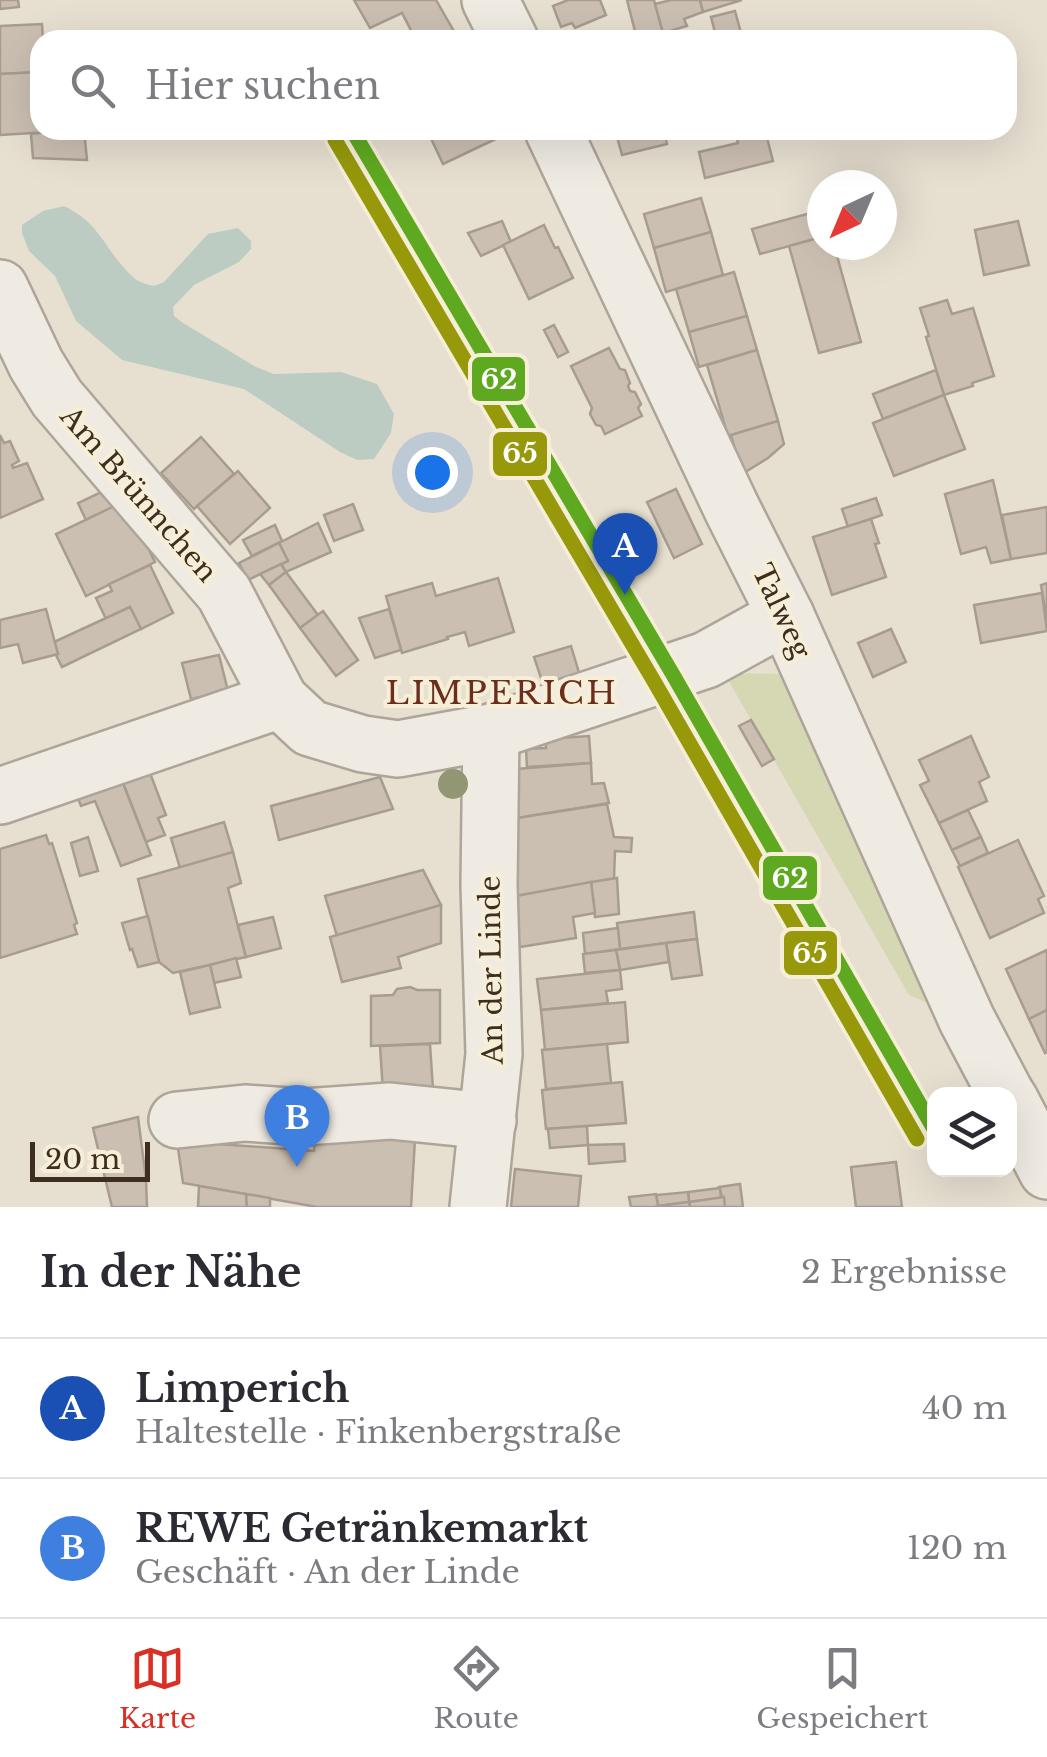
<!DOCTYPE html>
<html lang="de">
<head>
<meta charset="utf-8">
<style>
	body { margin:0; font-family:"Libre Baskerville",serif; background:#f7f7f7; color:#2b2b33 }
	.controls { position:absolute; right:30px; bottom:30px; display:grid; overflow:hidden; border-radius:20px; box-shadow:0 10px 40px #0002 }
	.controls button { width:90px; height:90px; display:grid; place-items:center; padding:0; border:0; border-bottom:2px solid #e1e1e2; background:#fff; color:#2b2b33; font:50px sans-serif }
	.compass { position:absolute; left:807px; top:170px; width:90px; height:90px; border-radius:50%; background:#fff; box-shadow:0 10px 40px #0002; rotate:224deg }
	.scale { position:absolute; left:30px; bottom:25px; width:120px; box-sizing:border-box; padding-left:10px; border:5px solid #3d2e20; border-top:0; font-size:28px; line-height:35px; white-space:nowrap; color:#3d2e20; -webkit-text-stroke:8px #f7eed8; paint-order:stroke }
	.you { position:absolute; left:432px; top:472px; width:35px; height:35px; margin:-25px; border:8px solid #fff; border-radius:50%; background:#1a73e8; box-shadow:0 0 0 15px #1a73e833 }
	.badge { display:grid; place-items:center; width:65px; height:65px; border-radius:50%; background:#d93025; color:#fff; font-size:32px; font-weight:700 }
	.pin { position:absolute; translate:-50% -82px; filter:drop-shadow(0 2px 5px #0008) }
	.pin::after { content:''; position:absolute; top:52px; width:35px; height:30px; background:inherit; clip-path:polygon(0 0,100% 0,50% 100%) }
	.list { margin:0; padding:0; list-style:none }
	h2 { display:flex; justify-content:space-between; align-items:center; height:130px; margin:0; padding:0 40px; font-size:42px }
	h2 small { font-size:32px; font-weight:400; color:#7c7c81 }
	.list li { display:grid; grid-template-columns:65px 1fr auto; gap:30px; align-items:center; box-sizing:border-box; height:140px; padding:0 40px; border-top:2px solid #e1e1e2 }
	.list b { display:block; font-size:38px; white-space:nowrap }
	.list p { margin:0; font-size:32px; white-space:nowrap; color:#7c7c81 }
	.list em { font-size:32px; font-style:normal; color:#7c7c81 }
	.icon { flex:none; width:55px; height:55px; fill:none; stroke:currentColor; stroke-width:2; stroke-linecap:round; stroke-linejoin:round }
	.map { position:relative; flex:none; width:1047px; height:1207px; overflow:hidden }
	.search { position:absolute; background:#fff; box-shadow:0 10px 40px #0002; left:30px; right:30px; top:30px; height:110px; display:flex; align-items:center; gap:25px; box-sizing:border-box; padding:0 35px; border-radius:30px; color:#7c7c81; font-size:38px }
	.sheet { height:410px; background:#fff }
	nav { display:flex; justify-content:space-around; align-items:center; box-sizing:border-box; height:140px; border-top:2px solid #e1e1e2; background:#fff; font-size:28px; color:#7c7c81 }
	nav a { display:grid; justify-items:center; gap:5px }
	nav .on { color:#d93025 }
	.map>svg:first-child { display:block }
	.grass { fill:#d6d7b3 }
	.water { fill:#bcccc2 }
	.building { fill:#cbbfb2; stroke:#a89c90; stroke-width:2.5 }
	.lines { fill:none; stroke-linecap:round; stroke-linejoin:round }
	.minor-casing { stroke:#ada599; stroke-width:60 }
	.minor { stroke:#efebe3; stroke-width:55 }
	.tram-1-casing { stroke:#f7eed8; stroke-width:22 }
	.tram-2-casing { stroke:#f7eed8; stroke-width:22 }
	.tram-1 { stroke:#5fa920; stroke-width:15 }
	.tram-2 { stroke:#97990b; stroke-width:15 }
	.tree { fill:#929673 }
	.labels { text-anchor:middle; stroke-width:8; stroke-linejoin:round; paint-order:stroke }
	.street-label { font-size:28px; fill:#3d2e20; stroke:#f7eed8 }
	.quarter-label { font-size:32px; letter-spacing:2.5px; fill:#6b2e1e; stroke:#f7eed8 }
	.line-badge { stroke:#f7eed8; stroke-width:4 }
	.badge-label { font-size:28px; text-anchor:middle; font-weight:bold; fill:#fff }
</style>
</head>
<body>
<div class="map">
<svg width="1047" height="1207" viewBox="0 0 1047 1207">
	<rect width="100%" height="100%" fill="#e7e0d1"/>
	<path class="grass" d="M724 673 788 674 954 1014 909 995Z"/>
	<path class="water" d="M64 206C102 224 104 250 132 276 137 282 146 284 154 286L164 282 208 234 238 228 251 241V249L239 262 194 285 173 307 174 316 183 323 256 367 274 374 341 372 377 384 394 414 391 433 374 459 357 460 340 452 244 389 122 360 76 321 55 276 29 251 22 233V225L43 211Z"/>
	<g class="building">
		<path d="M0 0H18L19 7 0 9Z"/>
		<path d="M354 0H436L459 40H416L402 13 370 28Z"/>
		<path d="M568 0H600L606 15 575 28 572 23 561 27 553 6Z"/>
		<path d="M627 0H654L663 33 637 39Z"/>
		<path d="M671 0H700L703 12 684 19 687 26 663 33 655 4Z"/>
		<path d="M700 0H742L703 12Z"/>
		<path d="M735 11 743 40H717L711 17Z"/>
		<path d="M42 24 43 40H40V72L0 74V26Z"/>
		<path d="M40 72V130L65 131 0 135V74Z"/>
		<path d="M65 130H84L87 160 33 158 31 134Z"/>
		<path d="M427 130H502L504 135 443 164Z"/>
		<path d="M627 130H664L667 144 622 155 616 133Z"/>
		<path d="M735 130H765L773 161 705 178 699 152 738 143Z"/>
		<path d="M701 198 711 232 654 248 644 214Z"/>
		<path d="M822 210V237L760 254 752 229Z"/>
		<path d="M502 221 511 242 481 256 468 233Z"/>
		<path d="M1018 221 1029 265 984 275 975 230Z"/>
		<path d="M544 225 555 248 558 247 573 278 529 299 503 245Z"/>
		<path d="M711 232 723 275 666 292 654 248Z"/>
		<path d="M822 237V245H834L861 342 819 353 789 246Z"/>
		<path d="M734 272 747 316 689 332 676 289Z"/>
		<path d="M947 300 952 314 973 308 994 376 972 383 973 386 944 395 926 337 929 336 920 308Z"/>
		<path d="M747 316 757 350 699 367 689 332Z"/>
		<path d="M554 325 568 352 558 357 544 330Z"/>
		<path d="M609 348 620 369 625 370 630 383 628 386 630 391 635 392 641 404 638 408 642 416 605 434 601 426 596 425 590 414 592 408 571 366Z"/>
		<path d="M757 350 778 421 728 436 707 365Z"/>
		<path d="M936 370 944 395 883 419 873 394Z"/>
		<path d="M944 395 965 449 894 476 873 423Z"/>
		<path d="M778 421 784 444 768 458 742 474 731 435Z"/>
		<path d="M0 435 4 443 10 441 19 461 12 465 13 468 27 463 43 499 0 518Z"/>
		<path d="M201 437 234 474 194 509 161 473Z"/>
		<path d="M238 471 270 508 230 544 197 506Z"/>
		<path d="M993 480 1011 559 991 563 986 547 961 554 945 494Z"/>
		<path d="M110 488 118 505 86 520 78 503Z"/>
		<path d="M676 489 702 544 674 558 647 502Z"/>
		<path d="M876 498 882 515 848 527 842 509Z"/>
		<path d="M125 501 155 562 86 596 56 534Z"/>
		<path d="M353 504 363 530 334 541 324 515Z"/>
		<path d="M1047 507V553L1011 559 1002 515Z"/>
		<path d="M871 519 879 543 875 544 886 577 832 595 813 537Z"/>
		<path d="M318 523 331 552 286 572 281 564 288 561 279 543Z"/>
		<path d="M275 525 282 541 252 556 243 540Z"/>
		<path d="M279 543 288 561 248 580 239 563Z"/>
		<path d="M281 564 286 572 269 585 260 574Z"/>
		<path d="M150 565 173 613 141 629 130 607 106 619 96 598 112 591 109 584Z"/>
		<path d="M592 565 616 606 608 611 584 570Z"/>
		<path d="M286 572 318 615 300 628 269 585Z"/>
		<path d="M498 578 514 632 469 646 465 632 447 637 448 639 402 653 386 596 432 583 436 596Z"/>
		<path d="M1047 583V620L1041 585Z"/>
		<path d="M1042 593 1047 631 981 643 974 605Z"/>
		<path d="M130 607 141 629 62 667 56 655 58 654 54 642Z"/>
		<path d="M46 609 58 654 23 663 18 644 0 648V620Z"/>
		<path d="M389 609 401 650 375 658 359 618Z"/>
		<path d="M323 611 358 660 336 676 300 628Z"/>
		<path d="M891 629 906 662 873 677 858 643Z"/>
		<path d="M571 646 580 676 544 687 534 657Z"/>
		<path d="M219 655 228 691 191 699 182 663Z"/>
		<path d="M751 720 774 759 762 766 739 726Z"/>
		<path d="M589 736 591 763 527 767 526 749 546 748 545 739Z"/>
		<path d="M971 736 989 777 979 782 987 801 939 823 920 785 929 781 919 760Z"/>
		<path d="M145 760 166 815 158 818 165 835 146 842 118 770Z"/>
		<path d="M591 763 592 784 604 783 609 803 517 818V769Z"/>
		<path d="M117 768 151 855 121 866 95 801 81 806 73 785Z"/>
		<path d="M380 777 393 809 279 840 271 806Z"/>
		<path d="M607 804 614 837 632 838 631 852 615 851 614 879 516 896 517 818Z"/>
		<path d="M968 810 981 837 952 850 939 823Z"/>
		<path d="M224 822 233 852 180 868 171 838Z"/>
		<path d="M46 835 49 844 52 843 77 923 74 925 77 934 0 958V849Z"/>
		<path d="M88 837 98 871 80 876 71 843Z"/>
		<path d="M981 837 988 853 960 866 952 850Z"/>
		<path d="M1018 840 1044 896 1038 899 1044 913 990 938 958 867Z"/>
		<path d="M233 852 241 883 228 888 246 957 173 973 159 962 138 879Z"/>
		<path d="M423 870 441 905 337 936 325 896Z"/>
		<path d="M617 878 619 914 595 917 591 882Z"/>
		<path d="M591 882 595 913 573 917 576 938 520 947 515 925 516 896Z"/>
		<path d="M441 905V943L398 957 401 968 342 982 330 937Z"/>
		<path d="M694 912 697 939 620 949 617 923Z"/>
		<path d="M148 916 159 962 138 967 132 949 130 950 122 923Z"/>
		<path d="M273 917 281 948 246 957 238 925Z"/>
		<path d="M618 928 620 949 585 954 583 933Z"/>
		<path d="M697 939 702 975 672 979 666 943Z"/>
		<path d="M666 943 669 962 620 970 616 950Z"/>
		<path d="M616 950 620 970 585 973 583 954Z"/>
		<path d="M1047 950V1010L1029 1019 1006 969Z"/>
		<path d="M236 958 241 977 214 983 210 965Z"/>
		<path d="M210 965 220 1007 190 1014 180 972Z"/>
		<path d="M620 970 622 989 606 991 608 1003 541 1010 537 979Z"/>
		<path d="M410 987 417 990H440V1043L371 1046V996L393 995 397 989Z"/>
		<path d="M625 1002 628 1042 545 1050 541 1010Z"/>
		<path d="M1047 1010V1052L1045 1053 1029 1019Z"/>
		<path d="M430 1044 433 1089 383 1092 380 1046Z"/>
		<path d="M607 1044 611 1083 546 1089 542 1050Z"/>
		<path d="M622 1082 626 1123 546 1129 542 1090Z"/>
		<path d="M138 1117 146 1179 147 1207H112L93 1128Z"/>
		<path d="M587 1126 588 1145 550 1148 548 1129Z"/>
		<path d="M315 1134 415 1139 411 1207H317L183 1183 177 1141 314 1151Z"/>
		<path d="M624 1144 625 1161 589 1164 588 1145Z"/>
		<path d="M896 1162 902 1207H856L851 1167Z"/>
		<path d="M515 1169 581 1176 578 1207H511Z"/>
		<path d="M740 1184 743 1207H725L719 1187Z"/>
		<path d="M199 1186 246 1194 247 1207H198Z"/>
		<path d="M720 1188 721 1198 689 1202 688 1192Z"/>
		<path d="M688 1192 689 1202 658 1206 656 1195Z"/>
		<path d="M246 1194 270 1198V1207H247Z"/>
		<path d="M656 1194 658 1206 655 1207H631L629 1197Z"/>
		<path d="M724 1197 725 1207H690L689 1202Z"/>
		<path d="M689 1202 690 1207H655L658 1206Z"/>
	</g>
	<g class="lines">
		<g class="minor-casing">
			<g id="minor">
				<path d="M490 0 510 40"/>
				<path d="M553 130 732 509 786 616 967 1020 1006 1094"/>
				<path d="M0 288 36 364 57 398 224 593 280 700 310 728 363 744 398 749 491 732 706 660 786 616"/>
				<path d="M0 796 280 700"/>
				<path d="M1010 1100 1047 1171"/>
				<path d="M177 1120 245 1113 304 1117 390 1111 488 1121"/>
				<path d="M478 1207 494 1054 489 885 491 732"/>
			</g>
		</g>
		<use href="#minor" class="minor"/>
		<g class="tram-1-casing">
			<path id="tram-1" d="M352 130 672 673 934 1129"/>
		</g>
		<g class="tram-2-casing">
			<path id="tram-2" d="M335 140 655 683 917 1139"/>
		</g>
		<use href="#tram-1" class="tram-1"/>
		<use href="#tram-2" class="tram-2"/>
	</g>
	<circle class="tree" cx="453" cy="784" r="15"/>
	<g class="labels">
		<g class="street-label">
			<text transform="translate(139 494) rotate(49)" y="10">Am Brünnchen</text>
			<text transform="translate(782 611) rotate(65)" y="10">Talweg</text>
			<text transform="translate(491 970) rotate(-91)" y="10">An der Linde</text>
		</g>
		<g class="quarter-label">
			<text x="502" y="704">LIMPERICH</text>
		</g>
	</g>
	<g class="line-badge">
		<rect x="470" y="355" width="57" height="48" rx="10" fill="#5fa920"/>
		<rect x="491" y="430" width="58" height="48" rx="10" fill="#97990b"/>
		<rect x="761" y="854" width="58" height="48" rx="10" fill="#5fa920"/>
		<rect x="782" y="929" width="57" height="48" rx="10" fill="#97990b"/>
	</g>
	<g class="badge-label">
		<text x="499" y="389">62</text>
		<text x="520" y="463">65</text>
		<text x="790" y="888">62</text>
		<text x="810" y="963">65</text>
	</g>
</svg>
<div class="controls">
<button><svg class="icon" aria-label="layers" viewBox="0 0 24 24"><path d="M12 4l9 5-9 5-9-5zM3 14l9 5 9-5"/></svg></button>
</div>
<svg class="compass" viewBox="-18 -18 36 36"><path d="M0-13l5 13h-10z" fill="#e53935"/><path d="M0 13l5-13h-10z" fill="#7c7c81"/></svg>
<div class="scale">20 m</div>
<div class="you"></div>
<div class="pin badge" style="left:625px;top:595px;background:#1a4fb4">A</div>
<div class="pin badge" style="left:297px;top:1167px;background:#3f7fe0">B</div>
<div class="search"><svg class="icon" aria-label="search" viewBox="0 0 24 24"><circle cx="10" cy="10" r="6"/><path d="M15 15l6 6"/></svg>Hier suchen</div>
</div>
<section class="sheet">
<h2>In der Nähe<small>2 Ergebnisse</small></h2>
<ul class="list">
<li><span class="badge" style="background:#1a4fb4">A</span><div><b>Limperich</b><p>Haltestelle · Finkenbergstraße</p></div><em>40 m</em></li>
<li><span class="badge" style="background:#3f7fe0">B</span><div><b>REWE Getränkemarkt</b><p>Geschäft · An der Linde</p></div><em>120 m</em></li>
</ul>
</section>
<nav>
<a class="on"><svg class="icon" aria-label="map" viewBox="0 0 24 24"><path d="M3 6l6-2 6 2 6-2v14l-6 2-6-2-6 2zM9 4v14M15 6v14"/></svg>Karte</a>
<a><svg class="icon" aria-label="directions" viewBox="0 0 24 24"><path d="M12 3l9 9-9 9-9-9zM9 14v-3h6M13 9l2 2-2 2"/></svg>Route</a>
<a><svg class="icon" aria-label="saved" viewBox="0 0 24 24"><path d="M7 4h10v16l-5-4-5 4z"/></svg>Gespeichert</a>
</nav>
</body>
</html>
